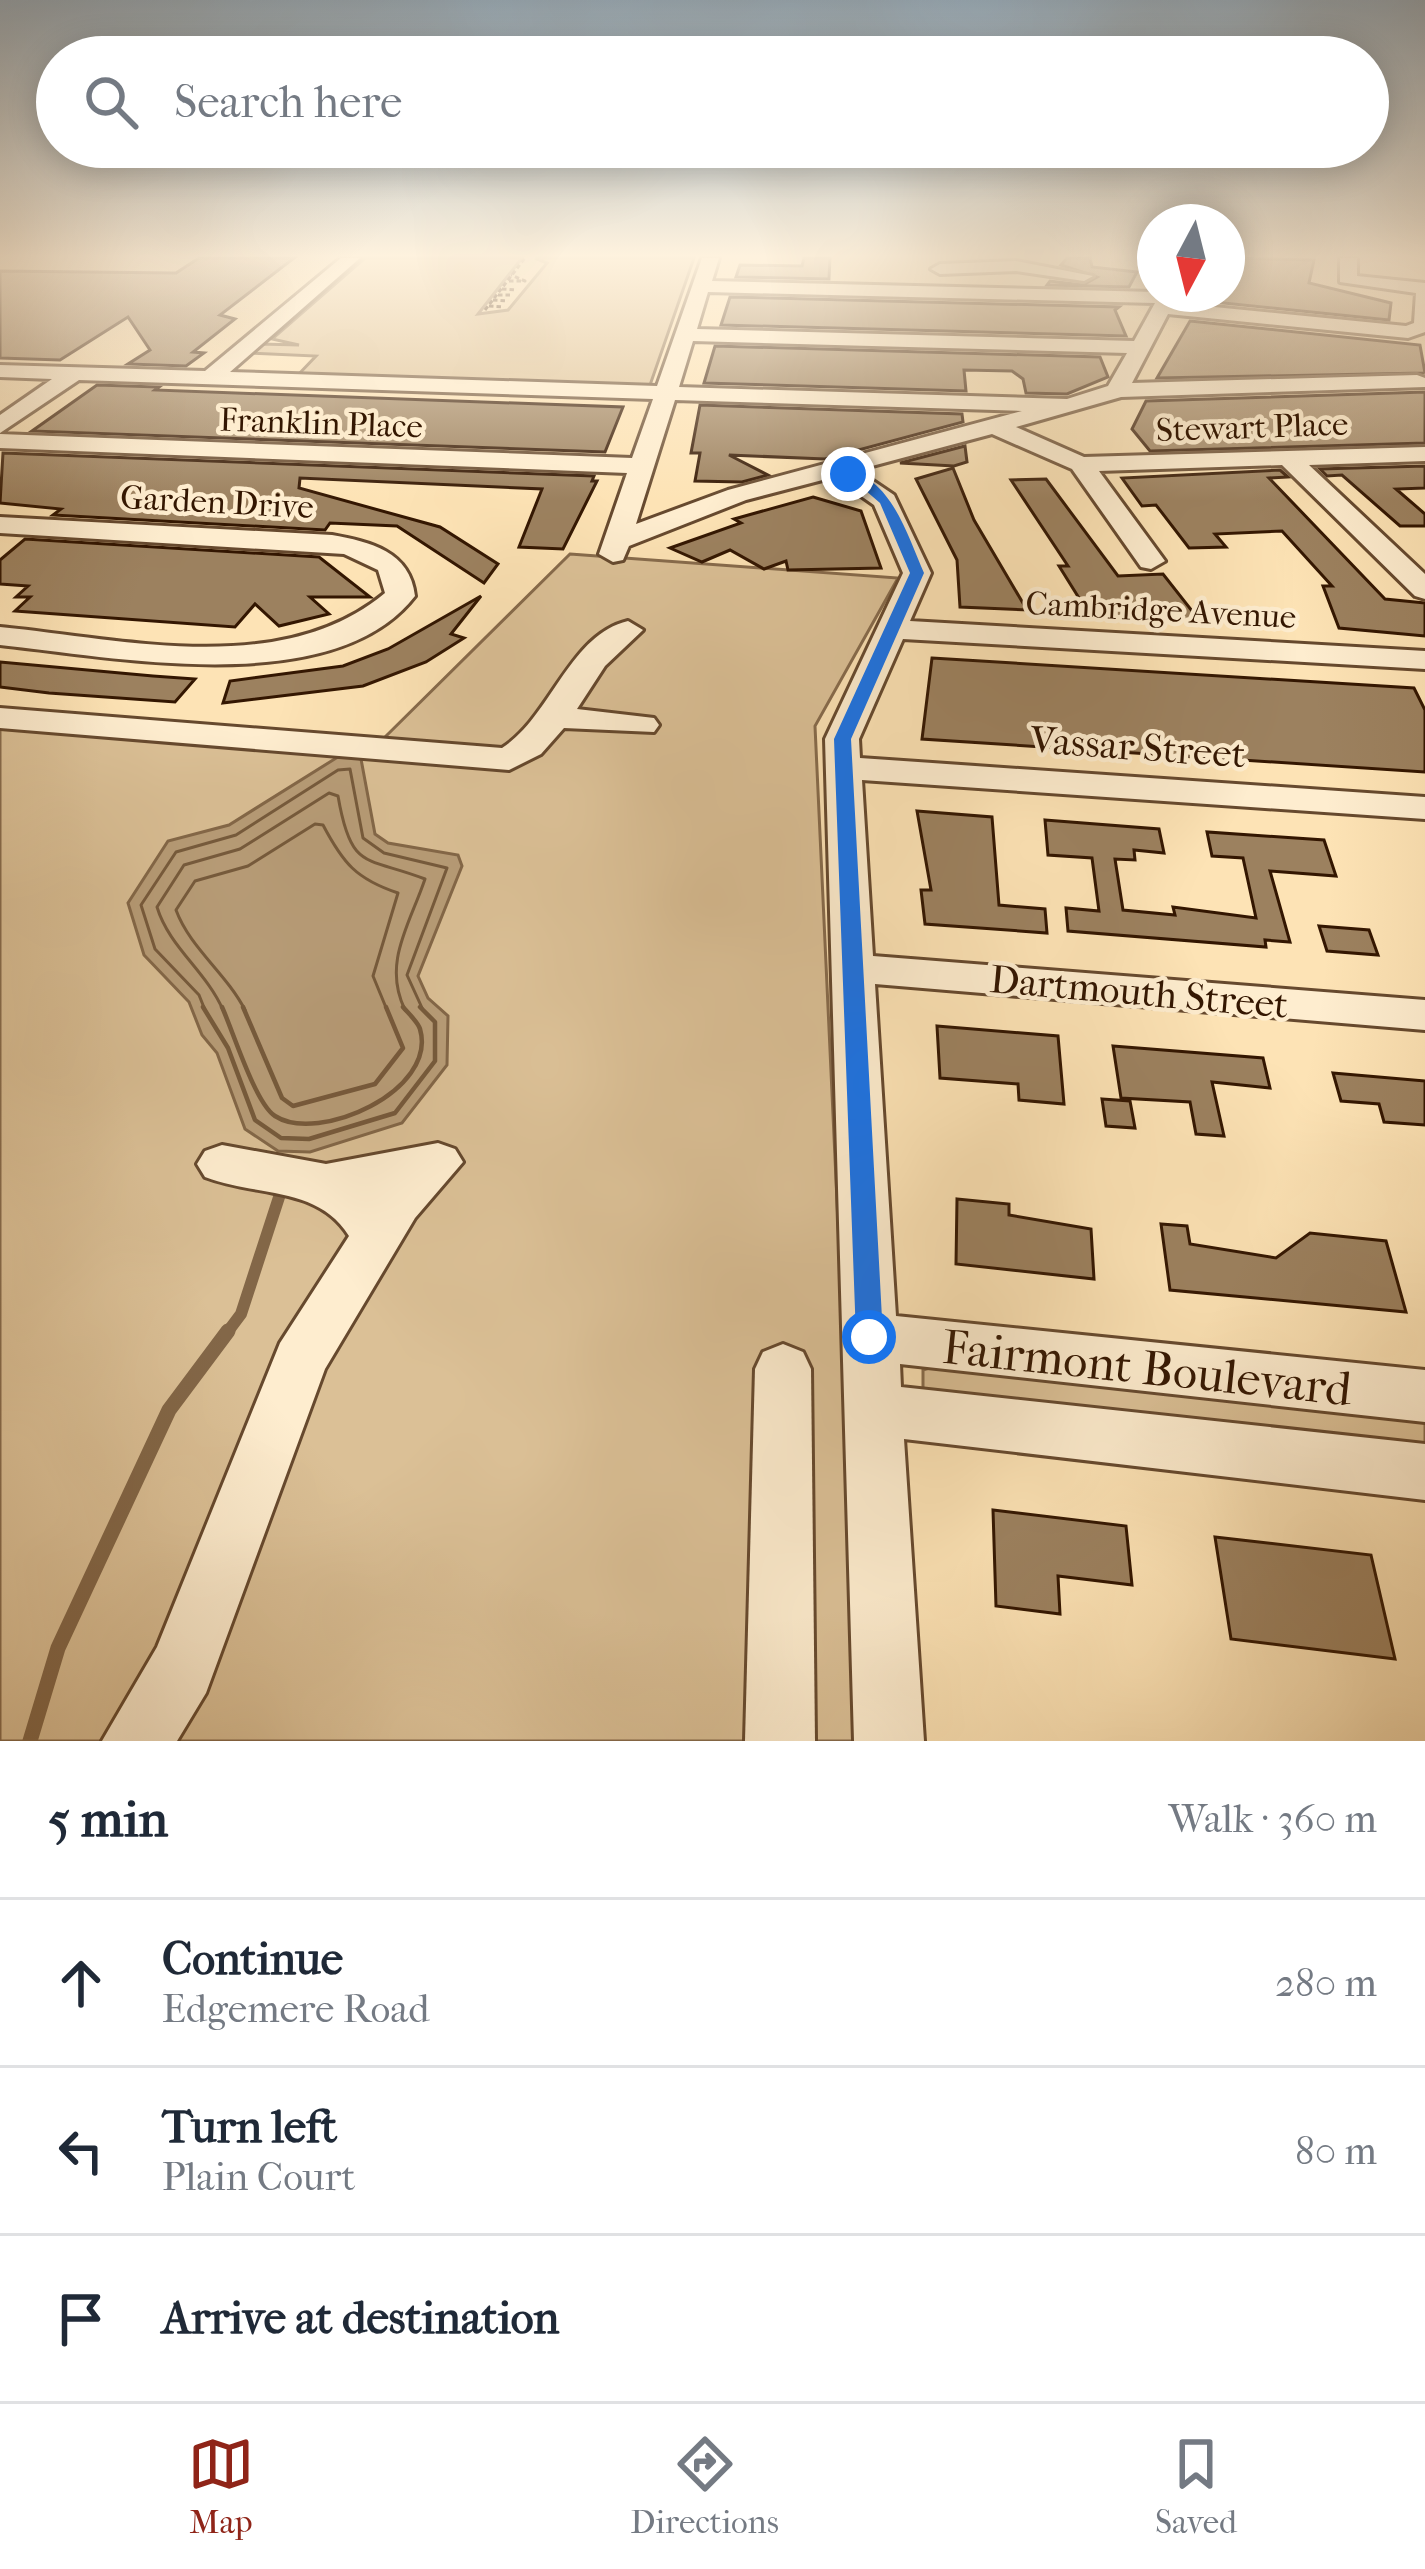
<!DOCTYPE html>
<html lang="en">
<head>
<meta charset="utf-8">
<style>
	body { margin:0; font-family:"IM FELL French Canon",serif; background:#f2f2f3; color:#1f2937 }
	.compass { position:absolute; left:1137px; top:204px; width:108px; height:108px; border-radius:50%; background:#fff; box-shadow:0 6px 30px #0003; rotate:187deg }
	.stop { position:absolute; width:36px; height:36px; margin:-27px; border:9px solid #1a73e8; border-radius:50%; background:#fff }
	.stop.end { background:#1a73e8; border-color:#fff; box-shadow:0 3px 12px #0008 }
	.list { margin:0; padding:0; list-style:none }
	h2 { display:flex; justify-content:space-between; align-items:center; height:156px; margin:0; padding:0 48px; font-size:51px }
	h2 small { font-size:39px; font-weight:400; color:#747a83 }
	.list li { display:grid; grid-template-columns:78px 1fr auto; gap:36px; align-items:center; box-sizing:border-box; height:168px; padding:0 48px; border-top:3px solid #e0e1e3 }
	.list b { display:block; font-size:45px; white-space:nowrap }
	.list p { margin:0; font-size:39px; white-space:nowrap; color:#747a83 }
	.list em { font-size:39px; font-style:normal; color:#747a83 }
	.icon { flex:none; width:66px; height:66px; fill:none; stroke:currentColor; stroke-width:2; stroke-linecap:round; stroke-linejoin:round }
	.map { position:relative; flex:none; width:1425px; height:1741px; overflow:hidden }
	.search { position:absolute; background:#fff; box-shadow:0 6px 30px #0003; left:36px; right:36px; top:36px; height:132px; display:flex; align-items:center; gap:30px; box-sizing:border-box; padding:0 42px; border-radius:66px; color:#747a83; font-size:45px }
	.sheet { height:660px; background:#fff }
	nav { display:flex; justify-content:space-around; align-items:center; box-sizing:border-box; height:168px; border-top:3px solid #e0e1e3; background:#fff; font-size:33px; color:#747a83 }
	nav a { display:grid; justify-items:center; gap:6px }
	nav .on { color:#8f2418 }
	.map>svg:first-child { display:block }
	.green { fill:#dbc096; stroke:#876b4c; stroke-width:3 }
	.water { fill:#b89d78; stroke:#836748; stroke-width:3 }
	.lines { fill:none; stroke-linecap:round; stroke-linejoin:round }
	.shore-far1 { stroke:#765a3c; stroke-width:3 }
	.shore { stroke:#765a3c; stroke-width:4.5 }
	.stream-far1 { stroke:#836748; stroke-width:12 }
	.stream { stroke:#836748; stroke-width:15 }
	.building { fill:#9c815f; stroke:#331601; stroke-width:3 }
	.minor-casing { stroke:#66492e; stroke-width:6 }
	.path { stroke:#331601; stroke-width:3; stroke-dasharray:4.5 3; stroke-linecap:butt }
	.minor { fill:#feedcf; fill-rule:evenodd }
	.route { fill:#1a73e8 }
	.labels { text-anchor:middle; stroke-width:9; stroke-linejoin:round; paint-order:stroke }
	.far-street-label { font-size:33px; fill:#331601; stroke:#feedcf }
	.street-label { font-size:39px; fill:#331601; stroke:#feedcf }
	.near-street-label { font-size:48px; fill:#331601; stroke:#feedcf }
</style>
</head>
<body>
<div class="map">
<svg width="1425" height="1741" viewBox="0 0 1425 1741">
	<rect width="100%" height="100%" fill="#fde3b5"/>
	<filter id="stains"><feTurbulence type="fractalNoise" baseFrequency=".00167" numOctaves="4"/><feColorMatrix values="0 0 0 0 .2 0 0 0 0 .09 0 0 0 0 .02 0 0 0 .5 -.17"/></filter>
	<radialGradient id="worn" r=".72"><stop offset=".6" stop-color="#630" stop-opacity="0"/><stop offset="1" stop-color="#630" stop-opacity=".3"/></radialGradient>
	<g class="green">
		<path d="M365 258H522L478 314 508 310 547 263 535 258H694L649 388 295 378 316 356 251 353 261 344 299 345 272 339Z"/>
		<path d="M570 554 898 578 815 726 862 1741H0V709L382 740Z"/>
		<path d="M939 1365 1425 1418V1452L923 1393V1370Z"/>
	</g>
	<path class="water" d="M341 755 361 759 375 834 388 843 458 855 462 866 418 976 428 998 448 1016 447 1065 402 1123 310 1152 278 1151 245 1129 217 1053 202 1035 189 1002 144 955 128 903 168 841 229 825Z"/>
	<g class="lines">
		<g class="shore-far1">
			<path d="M205 1010 199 995 155 949 141 905 176 852 236 835 338 770 350 769 363 838 384 853 447 868 407 975 423 1010"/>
			<path d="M223 1010C206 971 169 947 157 907L184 865 240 849 329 793 338 796C351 872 366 856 425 879 410 924 382 963 405 1010"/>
			<path d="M245 1010C226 973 190 948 176 910L195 881 248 866 315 824 323 825C343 863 356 879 398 893L373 976 387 1010"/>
		</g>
		<g class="shore">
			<path d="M203 1007 228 1048 255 1120 281 1138 309 1139 395 1113 435 1061V1022L420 1007"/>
			<path d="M222 1007C233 1031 255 1103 275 1116 318 1144 438 1091 420 1029 418 1022 408 1013 403 1007"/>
			<path d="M243 1007 282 1098 293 1106 375 1084 403 1048 386 1007"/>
		</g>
		<path class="stream-far1" d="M226 1334 241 1314 282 1188"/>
		<path class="stream" d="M30 1741 58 1648 169 1410 228 1331"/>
	</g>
	<g class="building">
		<path d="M199 258H294L220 315 235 319 193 352 204 353 186 366 128 364 150 350 128 317 60 360 0 358V271L176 273Z"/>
		<path d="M804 258H830L829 279 736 277 740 265 802 266Z"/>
		<path d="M1067 258H1090L1092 267 1137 272 1129 287 1047 285 1050 281 1083 285 1097 277 1061 265Z"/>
		<path d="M1227 258 1314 260 1309 283 1391 303 1389 320 1204 301 1207 294H1227Z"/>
		<path d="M730 297 1119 307 1115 310 1126 336 721 325Z"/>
		<path d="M1190 321 1420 345 1425 373 1157 378Z"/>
		<path d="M715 346 1100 357 1108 377 1067 394 1026 393 1023 379 1012 371 964 370 966 391 704 383Z"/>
		<path d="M97 385 159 387 155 390 623 407 605 452 32 431Z"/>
		<path d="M1425 392V443L1150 451 1132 429 1146 401Z"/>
		<path d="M700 405 962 414 963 422 825 459 729 455 768 475 742 482 695 481 700 453H691Z"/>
		<path d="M965 446 967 462 954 466 900 463Z"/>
		<path d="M3 453 594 476 592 481H597L563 549 519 547 542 489 300 478 299 488 440 527 498 564 484 583 397 526 330 523 325 530 53 515 61 509 0 503Z"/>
		<path d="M1425 466V488L1396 489 1425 514V526H1400L1342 475 1327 476 1320 469Z"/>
		<path d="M953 468 974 520 1027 610 960 607 957 560 916 479Z"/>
		<path d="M1280 470 1288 477 1269 478 1385 599 1425 603V636L1339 628 1323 586H1332L1282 531 1215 534 1226 547 1189 548 1156 505 1142 506 1122 478Z"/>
		<path d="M1046 479 1118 576 1163 574 1200 621 1089 614 1059 566H1068L1011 480Z"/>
		<path d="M813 497 861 511 881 568 788 570 786 561 764 569 730 550 702 562 670 548 741 523 734 519Z"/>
		<path d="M25 539 319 557 370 597H310L329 614 279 626 255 604 235 627 15 611 30 597H16L28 586 0 584V560Z"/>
		<path d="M481 596 451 634 464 638 426 662 363 686 223 703 230 681 343 666 388 649Z"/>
		<path d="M932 658 1414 688 1425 710V772L922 739Z"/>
		<path d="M0 662 153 676 195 679 175 702 49 693 0 687Z"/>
		<path d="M917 811 992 817 999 905 1045 909 1047 933 925 924 921 890H931Z"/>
		<path d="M1045 820 1159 829 1164 853 1134 850 1135 860 1115 859 1123 910 1175 915 1173 907 1256 918 1243 858 1212 856 1207 832 1324 840 1336 876 1270 871 1290 942 1265 940 1266 947 1068 931 1066 908 1099 911 1092 858 1048 855Z"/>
		<path d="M1319 926 1369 930 1378 955 1327 951Z"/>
		<path d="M937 1026 1058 1036 1064 1104 1019 1100 1018 1084 940 1078Z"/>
		<path d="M1113 1046 1263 1058 1270 1088 1212 1082 1224 1136 1196 1134 1190 1102 1121 1098Z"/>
		<path d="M1333 1073 1425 1081V1125L1384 1122 1379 1104 1341 1101Z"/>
		<path d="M1102 1099 1130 1101 1135 1128 1106 1126Z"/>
		<path d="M957 1199 1009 1204V1215L1091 1229 1094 1279 956 1264Z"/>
		<path d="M1161 1224 1187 1226 1190 1244 1276 1258 1310 1233 1386 1241 1406 1312 1170 1290Z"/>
		<path d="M993 1510 1126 1526 1132 1585 1058 1576 1060 1614 996 1606Z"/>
		<path d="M1215 1537 1371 1555 1395 1659 1231 1639Z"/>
	</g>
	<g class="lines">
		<g class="minor-casing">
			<g id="minor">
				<path d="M341 258H360L230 372 657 386 702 258H719L712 281 1155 292 1179 294 1174 303 1406 326 1414 323 1416 293 1340 282V258H1357V276L1425 283V332L1408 338 1168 314 1132 383 1417 375 1425 378V387L1121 397 1016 427 1084 457 1425 447V461L1309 465 1425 574V599L1415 596 1282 465 1099 471 1165 561 1151 569 1141 567 1072 469 992 434 857 470 894 495 931 573 910 621 1425 651V669L903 639 859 739 860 758 1425 797V819L862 780 873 956 1425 1000V1030L875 984 896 1316 1425 1370V1422L900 1364 901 1387 1425 1444V1500L904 1439 924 1741H854L825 739 903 573 874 505 834 477 746 500 629 546 623 560 613 562 599 554 627 473 0 448V434L632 458 653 399 79 380 0 433V415L52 379 0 377V365L205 371ZM708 292 1155 303 1134 341 697 329ZM693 341 1127 353 1108 386 1067 399 679 387ZM675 400 1022 411 728 490 636 524Z"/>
				<path d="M1016 261 1093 276 1084 281 1016 271 940 274 931 269 940 264Z"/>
				<path d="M0 517 332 535C370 542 410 551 415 596 334 701 114 657 0 645V627C123 639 282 679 385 593L378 570 344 554 0 533Z"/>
				<path d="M628 621 643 630 605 666 577 709 654 718 659 725 654 732 564 728 541 754 509 770 0 728V708L502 748C551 717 569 635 628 621Z"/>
				<path d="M438 1143 455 1149 463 1162 415 1218 325 1369 206 1693 177 1741H102L157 1647 280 1343 349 1236C318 1186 258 1197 205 1177L197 1164 205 1151 222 1145 326 1164Z"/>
				<path d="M783 1344 803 1352 811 1369 815 1741H745L755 1369 763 1352Z"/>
			</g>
		</g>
		<g class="path">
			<path d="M509 281H525L511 275"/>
			<path d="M502 289 516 290"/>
			<path d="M498 295H513"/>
			<path d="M493 300 508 301"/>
			<path d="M489 306 504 307"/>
			<path d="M485 310 525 258"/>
		</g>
		<use href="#minor" class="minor"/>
	</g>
	<linearGradient id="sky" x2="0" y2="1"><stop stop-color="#95abbb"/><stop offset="0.51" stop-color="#fef2de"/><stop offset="1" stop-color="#fef2de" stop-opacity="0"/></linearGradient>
	<rect width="1425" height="501" fill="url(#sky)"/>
	<path class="route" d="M843 471C890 473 908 537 924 573L851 739 883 1337 869 1349 856 1337 834 739 910 573 880 503Z"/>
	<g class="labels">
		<g class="far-street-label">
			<text transform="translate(321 422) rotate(2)" y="12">Franklin Place</text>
			<text transform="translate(1252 426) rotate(-2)" y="12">Stewart Place</text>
			<text transform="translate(217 501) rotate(3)" y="12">Garden Drive</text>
			<text transform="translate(1161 609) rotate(3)" y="12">Cambridge Avenue</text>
		</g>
		<g class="street-label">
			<text transform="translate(1138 746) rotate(4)" y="14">Vassar Street</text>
			<text transform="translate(1139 991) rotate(5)" y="14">Dartmouth Street</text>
		</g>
		<g class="near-street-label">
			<text transform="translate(1147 1367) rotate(6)" y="17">Fairmont Boulevard</text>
		</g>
	</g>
	<rect width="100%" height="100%" filter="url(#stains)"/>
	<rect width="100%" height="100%" fill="url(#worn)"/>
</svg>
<svg class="compass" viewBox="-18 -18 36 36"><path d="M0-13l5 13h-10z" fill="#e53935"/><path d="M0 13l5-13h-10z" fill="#747a83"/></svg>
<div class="stop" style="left:869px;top:1337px"></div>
<div class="stop end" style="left:848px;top:474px"></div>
<div class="search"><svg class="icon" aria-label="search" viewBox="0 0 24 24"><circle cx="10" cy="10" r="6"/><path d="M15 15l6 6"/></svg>Search here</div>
</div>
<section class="sheet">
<h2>5 min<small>Walk · 360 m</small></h2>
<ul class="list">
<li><svg class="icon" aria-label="ahead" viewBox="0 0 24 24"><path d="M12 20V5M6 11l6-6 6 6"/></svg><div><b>Continue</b><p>Edgemere Road</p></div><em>280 m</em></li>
<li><svg class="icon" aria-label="left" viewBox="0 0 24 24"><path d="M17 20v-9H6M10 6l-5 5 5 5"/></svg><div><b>Turn left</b><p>Plain Court</p></div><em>80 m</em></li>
<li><svg class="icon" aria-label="arrive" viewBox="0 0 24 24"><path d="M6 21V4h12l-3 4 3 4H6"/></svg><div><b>Arrive at destination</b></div></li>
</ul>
</section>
<nav>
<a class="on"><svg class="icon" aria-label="map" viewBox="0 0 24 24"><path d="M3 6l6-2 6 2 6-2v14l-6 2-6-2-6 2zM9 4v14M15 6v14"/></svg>Map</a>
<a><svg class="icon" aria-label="directions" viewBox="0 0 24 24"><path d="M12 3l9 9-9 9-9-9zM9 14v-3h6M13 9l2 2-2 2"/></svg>Directions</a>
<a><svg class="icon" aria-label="saved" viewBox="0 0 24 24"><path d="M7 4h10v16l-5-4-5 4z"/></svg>Saved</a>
</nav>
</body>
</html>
